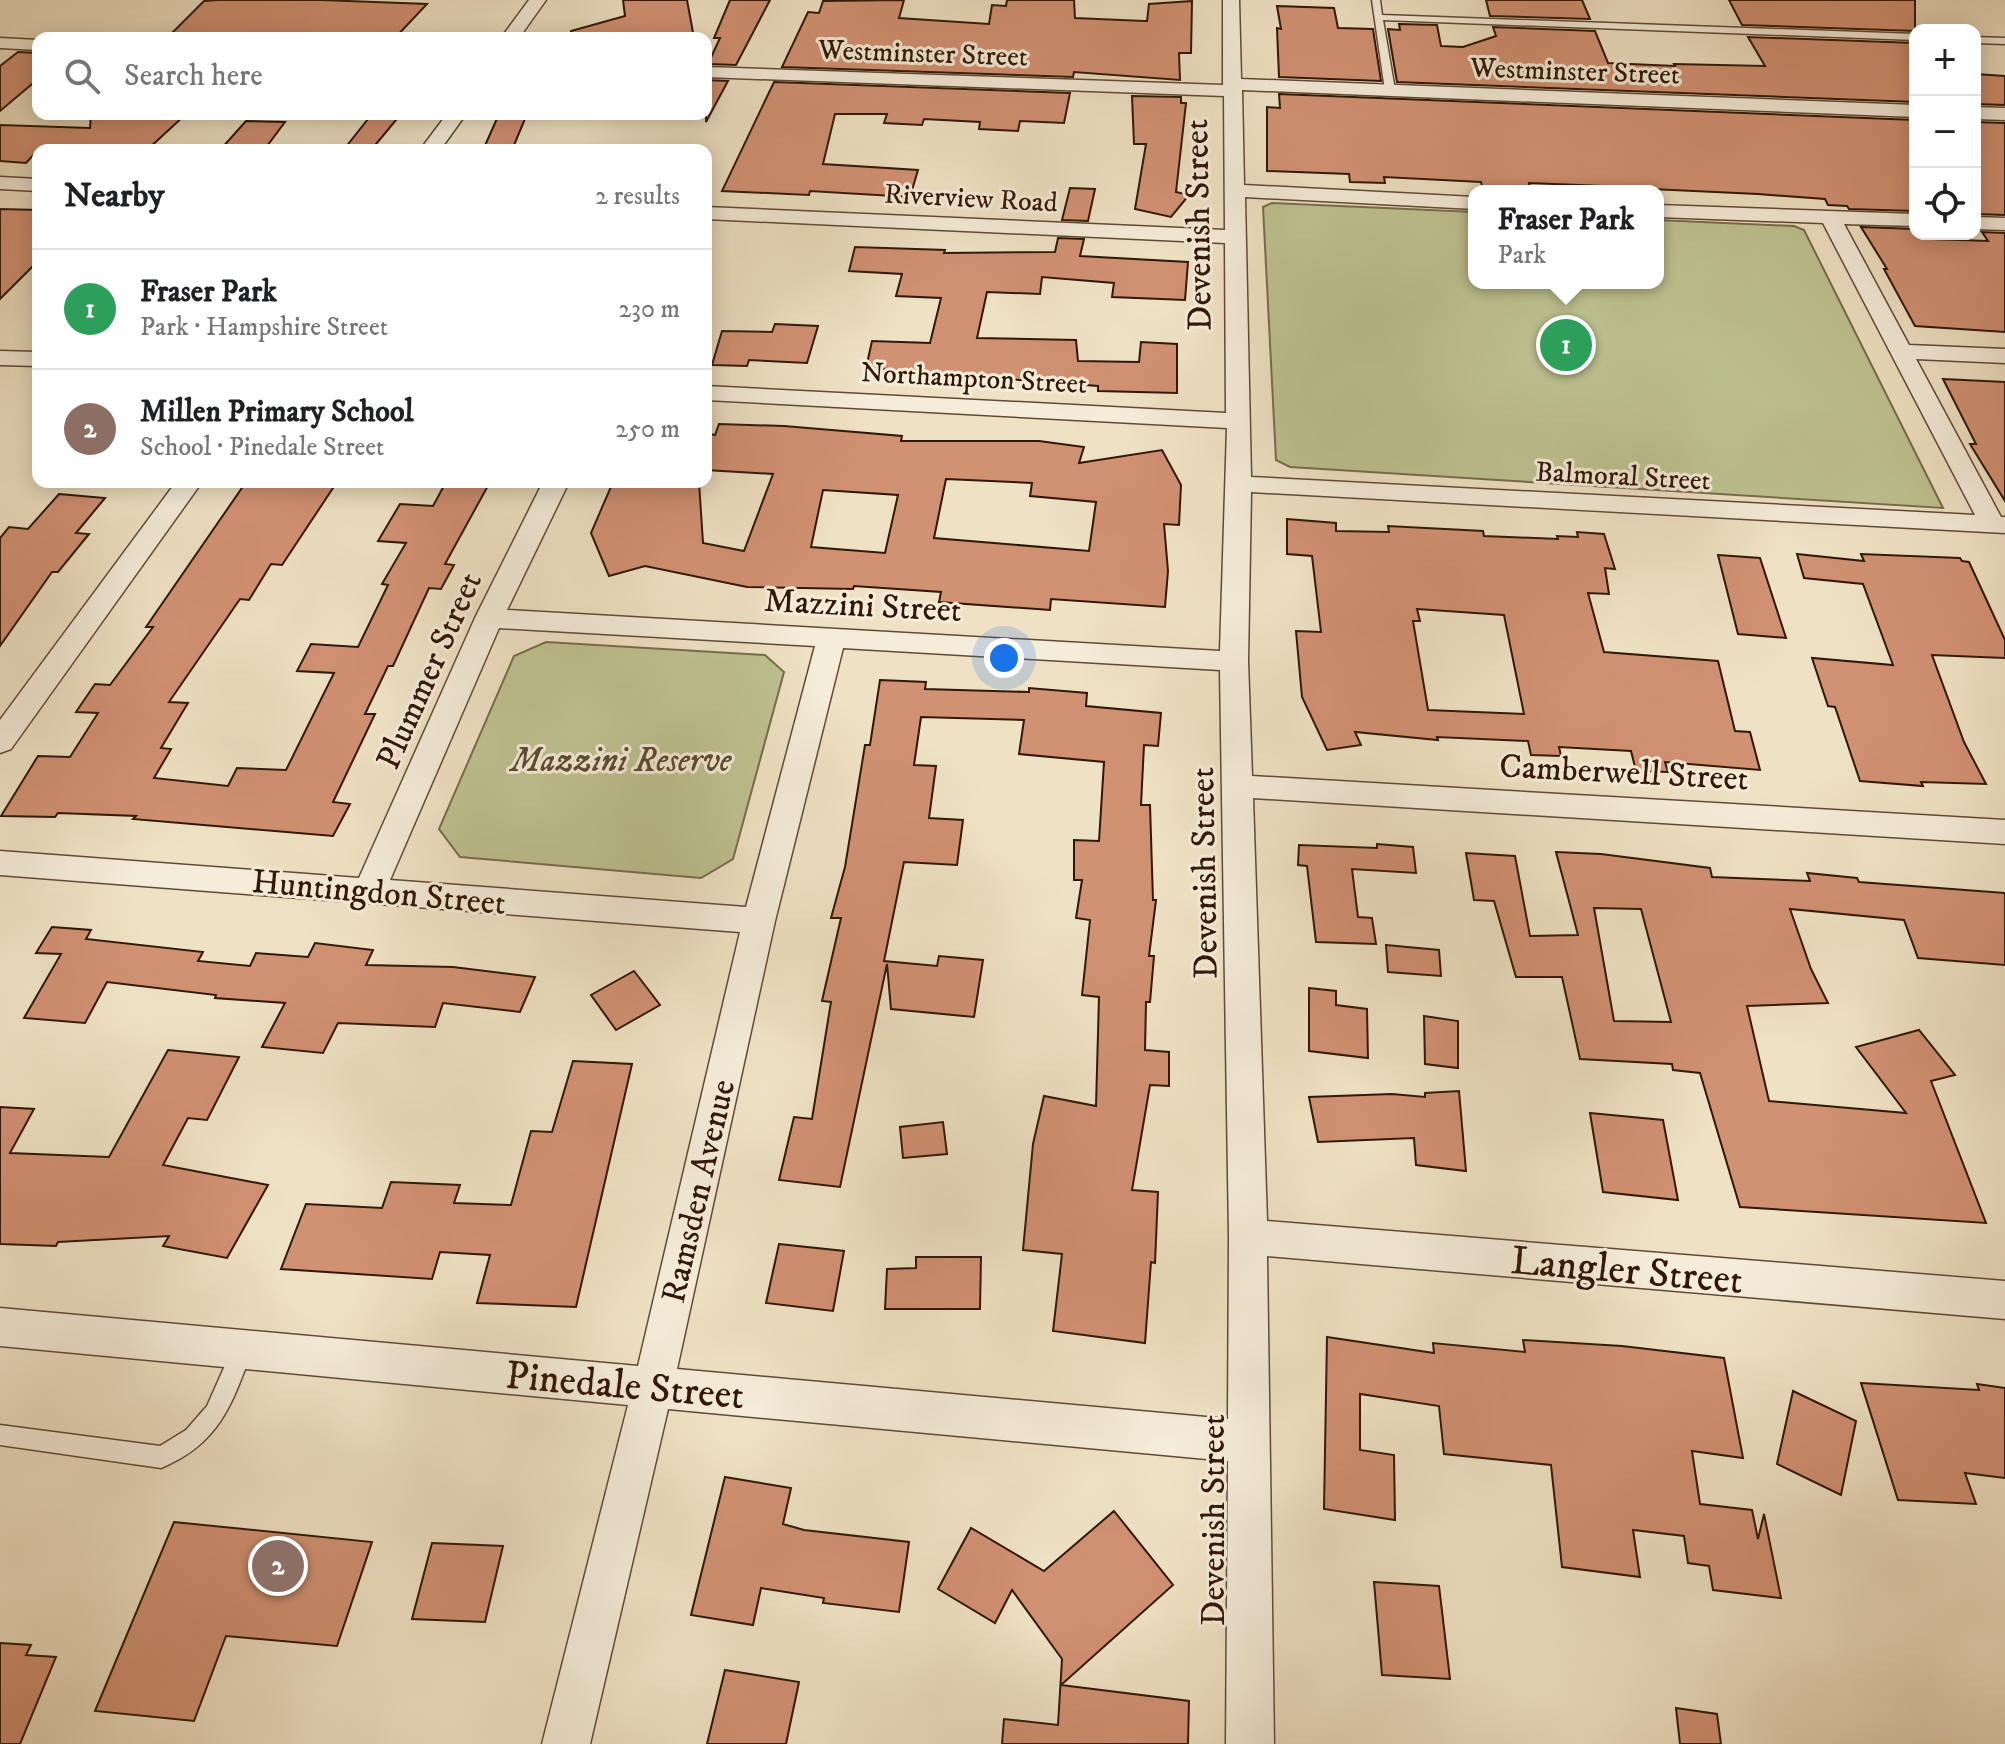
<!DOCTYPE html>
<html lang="en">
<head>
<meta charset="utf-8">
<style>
	body { margin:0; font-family:"IM FELL DW Pica",serif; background:#f2f2f2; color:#202124 }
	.controls { position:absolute; right:24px; top:24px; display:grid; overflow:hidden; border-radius:16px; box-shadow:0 4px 20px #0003 }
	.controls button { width:72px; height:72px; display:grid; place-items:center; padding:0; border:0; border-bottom:2px solid #e0e0e0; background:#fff; color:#202124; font:40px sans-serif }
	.you { position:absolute; left:1004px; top:658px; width:28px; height:28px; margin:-20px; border:6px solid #fff; border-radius:50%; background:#1a73e8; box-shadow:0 0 0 12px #1a73e833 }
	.badge { display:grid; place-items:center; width:52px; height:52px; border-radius:50%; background:#8f2418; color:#fff; font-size:26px; font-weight:700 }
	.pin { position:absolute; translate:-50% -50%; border:4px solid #fff; box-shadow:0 2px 8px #0006 }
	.popup { position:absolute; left:1468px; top:185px; width:196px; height:104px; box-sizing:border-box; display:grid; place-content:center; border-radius:16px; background:#fff; filter:drop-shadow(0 2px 6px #0005); font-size:26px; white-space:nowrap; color:#757577 }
	.popup b { font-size:30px; color:#202124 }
	.popup::after { content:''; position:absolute; left:50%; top:100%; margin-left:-16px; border:16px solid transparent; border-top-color:#fff }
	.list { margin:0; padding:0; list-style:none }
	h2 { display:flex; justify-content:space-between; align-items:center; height:104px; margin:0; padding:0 32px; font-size:34px }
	h2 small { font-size:26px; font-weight:400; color:#757577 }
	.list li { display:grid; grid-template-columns:52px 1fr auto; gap:24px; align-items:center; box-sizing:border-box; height:120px; padding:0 32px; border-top:2px solid #e0e0e0 }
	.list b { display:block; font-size:30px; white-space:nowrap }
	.list p { margin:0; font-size:26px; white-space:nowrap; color:#757577 }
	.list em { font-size:26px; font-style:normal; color:#757577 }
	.icon { flex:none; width:44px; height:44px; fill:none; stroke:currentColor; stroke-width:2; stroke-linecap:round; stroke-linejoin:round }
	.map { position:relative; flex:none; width:2005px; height:1744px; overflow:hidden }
	.search { position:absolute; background:#fff; box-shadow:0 4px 20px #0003; left:32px; top:32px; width:680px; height:88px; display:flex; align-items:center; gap:20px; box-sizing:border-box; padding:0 28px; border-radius:16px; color:#757577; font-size:30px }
	.panel { position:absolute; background:#fff; box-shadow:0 4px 20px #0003; left:32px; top:144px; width:680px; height:344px; border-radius:16px }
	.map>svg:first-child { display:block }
	.green { fill:#bec291; stroke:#786c4c; stroke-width:2 }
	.building { fill:#d19173; stroke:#311707; stroke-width:2; fill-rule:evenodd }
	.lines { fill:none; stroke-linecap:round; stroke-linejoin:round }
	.lane-casing { stroke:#604a36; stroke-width:3 }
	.street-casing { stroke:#604a36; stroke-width:3 }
	.lane { fill:#f5ecd9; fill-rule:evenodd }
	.street { fill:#f5ecd9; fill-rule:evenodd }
	.labels { text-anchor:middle; stroke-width:6; stroke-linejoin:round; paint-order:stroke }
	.far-street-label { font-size:28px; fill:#311707; stroke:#f5ecd9 }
	.street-label { font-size:34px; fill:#311707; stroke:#f5ecd9 }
	.park-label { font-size:34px; font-style:italic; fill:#5b4a30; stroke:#f5ecd9 }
	.near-street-label { font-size:40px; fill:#311707; stroke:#f5ecd9 }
</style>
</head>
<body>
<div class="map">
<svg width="2005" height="1744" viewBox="0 0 2005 1744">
	<rect width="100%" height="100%" fill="#efe2c4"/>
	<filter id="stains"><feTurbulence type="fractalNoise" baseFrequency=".0025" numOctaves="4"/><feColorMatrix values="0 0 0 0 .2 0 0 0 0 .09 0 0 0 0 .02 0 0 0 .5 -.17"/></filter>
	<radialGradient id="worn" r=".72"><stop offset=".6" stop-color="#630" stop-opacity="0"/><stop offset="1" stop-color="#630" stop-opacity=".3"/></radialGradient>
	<g class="green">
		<path d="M1272 203 1474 212V283H1658V220L1794 226 1804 230 1943 508 1290 467 1276 460 1263 207Z"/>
		<path d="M546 642 765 655 784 672 733 859 701 878 460 857 439 829 514 656Z"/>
	</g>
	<g class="building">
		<path d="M218 0H321L427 4 395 38 172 33 204 1Z"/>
		<path d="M623 0H687L694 38H572L571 31 625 16Z"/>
		<path d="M730 0H770L736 65 708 64 720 38H714Z"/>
		<path d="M904 0 899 18 989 24 992 5 1006 6 1007 0H1074L1075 18 1144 21H1147L1149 4 1192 1 1191 53H1179L1180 80 1074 72 1073 77 782 67 808 12 819 13 823 1Z"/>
		<path d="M1486 0H1582L1590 19 1490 16Z"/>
		<path d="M1729 0H1915V31L1742 25Z"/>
		<path d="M1277 6 1334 8 1338 28 1373 29 1381 81 1279 77 1277 28 1281 29Z"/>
		<path d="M1399 24 1437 25 1441 46 1463 47 1496 36 1493 27 1595 31 1608 63 1675 66 1674 64 1765 66 1748 37 1915 43V102L1397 82 1388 29 1400 30Z"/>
		<path d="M18 52 38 53V79L0 111V66Z"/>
		<path d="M1975 74 2005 76V105L1975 104Z"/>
		<path d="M706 80 728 81 706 122Z"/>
		<path d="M774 82 1070 93 1064 123 1020 121 1018 131 979 129 980 122 924 119 922 125 884 123 887 114H835L823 164 918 170 910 197 810 191 809 195 722 191Z"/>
		<path d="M1279 94 1915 120V211L1849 209 1847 206 1828 205 1825 199 1758 194 1630 188 1631 191H1604L1603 186 1529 183 1530 188 1502 187 1482 186 1481 182 1384 177 1385 183 1350 182 1349 174 1267 171V107L1280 108Z"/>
		<path d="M1132 96 1181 97V103H1186L1176 192 1189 195 1171 217 1135 209 1146 144H1134Z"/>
		<path d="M91 114H186L147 150H38L26 163 0 161V125L90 128Z"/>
		<path d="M372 114H401L372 149 345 148Z"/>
		<path d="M499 114H527L512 150H483Z"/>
		<path d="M246 121 285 122 264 150H220Z"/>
		<path d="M1975 122 2005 123V215L1975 214Z"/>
		<path d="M1070 188 1095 189 1088 221 1062 220Z"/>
		<path d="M0 209 38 210V261L0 299Z"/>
		<path d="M1861 227 1915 229V234H1928L1931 239 1988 241 1982 232 2005 233V332L1915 326 1884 269H1887Z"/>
		<path d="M1058 238 1084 239 1080 256 1188 262 1185 300 1112 297 1114 283 1042 277 1040 294 987 292 977 338 1076 340 1078 361 1139 362 1141 342 1177 344V393L1098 391V386L866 368 872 341 930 343 941 298 896 296 902 274 849 271 855 247 945 250 944 253 1055 252Z"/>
		<path d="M775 324 818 326 807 363 749 360 747 366 712 365 722 331 772 332Z"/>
		<path d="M1943 379 2005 382V501L1970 444H1976Z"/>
		<path d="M719 424 784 426 902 436 901 441H1039L1084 447 1079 463 1162 450 1181 485 1179 525 1164 524 1168 571 1165 607 1051 599 1050 610 939 602 941 592 854 586 853 589 747 587 645 566 609 576 591 533 613 482H699L703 543 744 551 773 474 706 470V433L715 435ZM946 479 1032 483 1030 496 1096 502 1089 551 934 538ZM823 490 898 495 885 553 811 547Z"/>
		<path d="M246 482H337L282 565 271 564 249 600 240 599 169 702 188 703 161 748 171 749 154 778 228 786 237 768 286 770 334 673 297 671 311 644 358 647 388 585 382 584 406 543 378 541 400 504 433 506 446 482H490L445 564 454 565 441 589 429 588 393 666H388L365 714H375L333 802 350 804 333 836 133 819 136 816 58 813 55 817 1 816 38 756 70 757 98 713 76 712 95 684 110 685 153 627H146Z"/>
		<path d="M59 494 105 498 76 533 89 534 58 572H52L0 646V538L9 527 28 529Z"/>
		<path d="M1287 519 1336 523V531L1389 532 1388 526 1483 531 1484 536 1558 539 1557 536 1578 537 1577 532 1604 534 1615 569 1605 568 1609 594 1588 593 1604 652 1718 661 1735 731 1750 732 1760 770 1665 762 1668 772 1636 771 1631 751 1559 747 1561 756 1531 755 1528 741 1437 737 1438 740 1355 732 1361 745 1327 750 1302 697 1296 631 1321 632 1312 556 1287 554ZM1417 609 1504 615 1524 714 1428 710 1413 621H1420Z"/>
		<path d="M1797 554 1864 561 1861 554 1960 558 1962 561 1969 562 2005 640V658L1932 655 1964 742 1986 784 1921 782 1923 786 1860 781 1835 707 1828 706 1812 658 1893 665 1863 584 1804 578Z"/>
		<path d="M1718 555 1760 558 1786 638 1738 634Z"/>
		<path d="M880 680 926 682 925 689 1029 692V688L1087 693 1086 706 1161 713 1158 746 1144 745 1141 805H1150L1153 900H1156L1149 956H1154L1150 1002H1146L1145 1050 1169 1052V1086L1150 1085 1132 1190 1158 1192 1155 1263 1151 1262 1145 1343 1053 1331 1062 1254 1023 1250 1033 1144 1044 1096 1096 1106 1099 997 1082 995 1090 920 1076 918 1082 880H1074V840L1099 841 1104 762 1019 754 1024 720 921 717 914 765 936 766 929 818 963 820 957 865 904 862 884 961 937 966 939 956 983 960 974 1017 891 1009 887 964 840 1187 779 1180 794 1117 812 1119 831 1002 822 1001 841 918H831L845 867 865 745H870Z"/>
		<path d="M1377 844 1413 847 1416 873 1352 869 1358 917 1372 918 1376 944 1316 942 1307 866 1298 865 1299 845 1377 848Z"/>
		<path d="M1556 852 1601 854 1710 868 1712 877 1810 881 1807 873 1857 878 1859 882 2005 893V965L1918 958 1904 920 1790 909 1811 969 1828 1003 1747 1006 1769 1101 1906 1113 1856 1047 1919 1030 1955 1075 1931 1081 1986 1223 1740 1207 1700 1073 1673 1070 1672 1064 1580 1059 1562 977H1516L1494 901 1474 900 1466 853 1515 856 1530 936 1578 935ZM1594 908 1641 909 1671 1022 1614 1021Z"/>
		<path d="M52 927 91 930 86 939 203 952 198 961 250 966 256 953 308 957 315 943 373 950 366 965 453 967 535 977 520 1012 443 1003 435 1027 338 1023 323 1053 262 1047 285 1003 215 998 216 995 107 982 85 1023 24 1018 61 954 36 953Z"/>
		<path d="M1386 945 1439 950 1441 976 1388 972Z"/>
		<path d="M634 971 660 1005 616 1030 591 995Z"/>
		<path d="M1309 988 1336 991V1005L1367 1009 1368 1058 1309 1051Z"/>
		<path d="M1424 1016 1458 1021V1068L1425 1064Z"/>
		<path d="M168 1050 239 1057 207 1120 188 1118 163 1165 268 1185 227 1258 163 1246 169 1236 58 1242 56 1246 0 1244V1107L34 1109 10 1153 109 1157Z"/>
		<path d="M573 1061 632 1064 576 1307 477 1303 490 1255 440 1252 432 1279 281 1269 306 1204 382 1208 391 1182 460 1185 454 1203 511 1205 531 1131 552 1132Z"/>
		<path d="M1459 1091 1466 1171 1416 1165 1414 1138 1318 1142 1309 1097 1392 1094 1425 1097V1093Z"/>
		<path d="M1590 1113 1663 1120 1678 1200 1603 1192Z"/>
		<path d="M943 1122 947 1154 903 1158 900 1127Z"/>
		<path d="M779 1244 844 1251 833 1311 766 1303Z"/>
		<path d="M916 1257H981L980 1309H885L887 1269 916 1268Z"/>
		<path d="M1327 1337 1434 1353 1433 1343 1525 1352 1523 1340 1622 1346 1724 1358 1743 1458 1692 1451 1700 1504 1752 1510 1758 1539 1764 1514 1781 1598 1713 1590 1709 1566 1688 1563 1684 1536 1633 1530 1640 1577 1562 1567 1551 1465 1444 1454 1439 1406 1360 1394V1450L1394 1455 1395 1520 1324 1509Z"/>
		<path d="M1861 1383 1979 1390 1977 1384 2005 1388V1478L1965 1473 1976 1504 1898 1500Z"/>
		<path d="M1793 1391 1856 1421 1841 1495 1777 1464Z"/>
		<path d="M725 1477 791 1488 783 1524 804 1530 909 1542 899 1612 823 1603 824 1598 761 1588 753 1625 691 1615Z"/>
		<path d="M1114 1511 1173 1585 1061 1685 1189 1701 1188 1744H1002L1004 1719 1058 1725 1062 1659 1012 1590 995 1623 938 1589 971 1528 1044 1571Z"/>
		<path d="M174 1522 372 1542 337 1646 226 1636 194 1721 95 1711Z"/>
		<path d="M432 1543 503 1546 485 1622 412 1619Z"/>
		<path d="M1374 1582 1439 1586 1450 1679 1382 1675Z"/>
		<path d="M0 1643 31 1645 26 1655 56 1657 20 1744H0Z"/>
		<path d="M725 1670 799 1682 786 1744H707Z"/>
		<path d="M1676 1708 1717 1714 1721 1744H1680Z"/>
	</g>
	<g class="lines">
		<g class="lane-casing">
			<g id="lane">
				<path d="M1372 0H1380L1382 15 1915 34V40L1383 20 1395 90 1390 93 1385 90Z"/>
				<path d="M1975 37 2005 38V44L1975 43Z"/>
				<path d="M242 1340 249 1343 252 1350C232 1405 219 1444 161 1468L0 1445V1425L160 1446 186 1430 207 1406 235 1343Z"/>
			</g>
		</g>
		<g class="street-casing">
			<g id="street">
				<path d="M529 0H546L519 38H501Z"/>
				<path d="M1223 0H1239L1241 79 1915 105V117L1242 90 1244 185 1474 197V209L1245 197 1251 477 1975 515 1823 223 1658 217V205L1915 214V226L1844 224 1909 345 2005 349V363L1916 359 2001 517H2005V533L1251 492 1248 661 1252 776 2005 820V844L1253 798 1267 1221 2005 1281V1319L1267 1256 1274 1744H1226L1228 1461 668 1409 590 1744H542L628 1405 0 1346V1308L638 1366 740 932 0 875V851L359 878 475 618 543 482H569L507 610 1220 651 1227 428 706 400V386L1226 413 1225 243 706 219V207L1225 230 1224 96 706 77V67L1223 85ZM499 628 815 646 746 907 390 880ZM843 648 1220 670 1229 1237 1228 1419 677 1369 775 921Z"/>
				<path d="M0 38 38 40V50L0 48Z"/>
				<path d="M1975 107 2005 108V120L1975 119Z"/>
				<path d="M447 114H466L440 150H420Z"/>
				<path d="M0 177 38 179V191L0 189Z"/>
				<path d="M1975 217 2005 218V230L1975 229Z"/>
				<path d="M0 351 38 352V366L0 365Z"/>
				<path d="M176 482H202L11 749 0 753V720Z"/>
			</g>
		</g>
		<use href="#lane" class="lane"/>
		<use href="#street" class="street"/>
	</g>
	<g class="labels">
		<g class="far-street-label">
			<text transform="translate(923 52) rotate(2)" y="10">Westminster Street</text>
			<text transform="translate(1575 70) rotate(2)" y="10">Westminster Street</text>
			<text transform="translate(971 197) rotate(3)" y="10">Riverview Road</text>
			<text transform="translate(974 377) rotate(3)" y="10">Northampton Street</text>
			<text transform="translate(1623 475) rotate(3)" y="10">Balmoral Street</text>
		</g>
		<g class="street-label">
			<text transform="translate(1197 225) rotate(-91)" y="12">Devenish Street</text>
			<text transform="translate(863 604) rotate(3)" y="12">Mazzini Street</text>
			<text transform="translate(428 670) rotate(-66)" y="12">Plummer Street</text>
			<text transform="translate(1624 771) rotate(3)" y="12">Camberwell Street</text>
			<text transform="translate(1203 873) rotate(-91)" y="12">Devenish Street</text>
			<text transform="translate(379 891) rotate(5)" y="12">Huntingdon Street</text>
			<text transform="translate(697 1191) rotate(-77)" y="12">Ramsden Avenue</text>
			<text transform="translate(1212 1520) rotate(-90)" y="12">Devenish Street</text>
		</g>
		<g class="park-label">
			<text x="621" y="771">Mazzini Reserve</text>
		</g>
		<g class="near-street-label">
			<text transform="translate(1627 1269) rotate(5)" y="14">Langler Street</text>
			<text transform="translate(625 1384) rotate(5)" y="14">Pinedale Street</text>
		</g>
	</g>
	<rect width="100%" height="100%" filter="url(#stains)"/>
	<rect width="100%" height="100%" fill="url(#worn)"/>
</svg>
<div class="controls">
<button>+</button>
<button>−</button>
<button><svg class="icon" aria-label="locate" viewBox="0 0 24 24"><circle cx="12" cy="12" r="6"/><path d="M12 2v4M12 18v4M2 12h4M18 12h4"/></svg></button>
</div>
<div class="you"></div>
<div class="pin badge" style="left:1566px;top:345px;background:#2e9e5b">1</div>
<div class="popup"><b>Fraser Park</b>Park</div>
<div class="pin badge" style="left:278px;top:1566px;background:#8d6e63">2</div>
<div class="search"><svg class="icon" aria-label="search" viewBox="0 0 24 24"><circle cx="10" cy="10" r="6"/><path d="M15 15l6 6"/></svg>Search here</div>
<section class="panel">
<h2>Nearby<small>2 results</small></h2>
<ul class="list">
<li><span class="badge" style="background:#2e9e5b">1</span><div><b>Fraser Park</b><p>Park · Hampshire Street</p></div><em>230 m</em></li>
<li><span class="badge" style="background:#8d6e63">2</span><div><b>Millen Primary School</b><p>School · Pinedale Street</p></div><em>250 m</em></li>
</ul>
</section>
</div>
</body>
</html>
